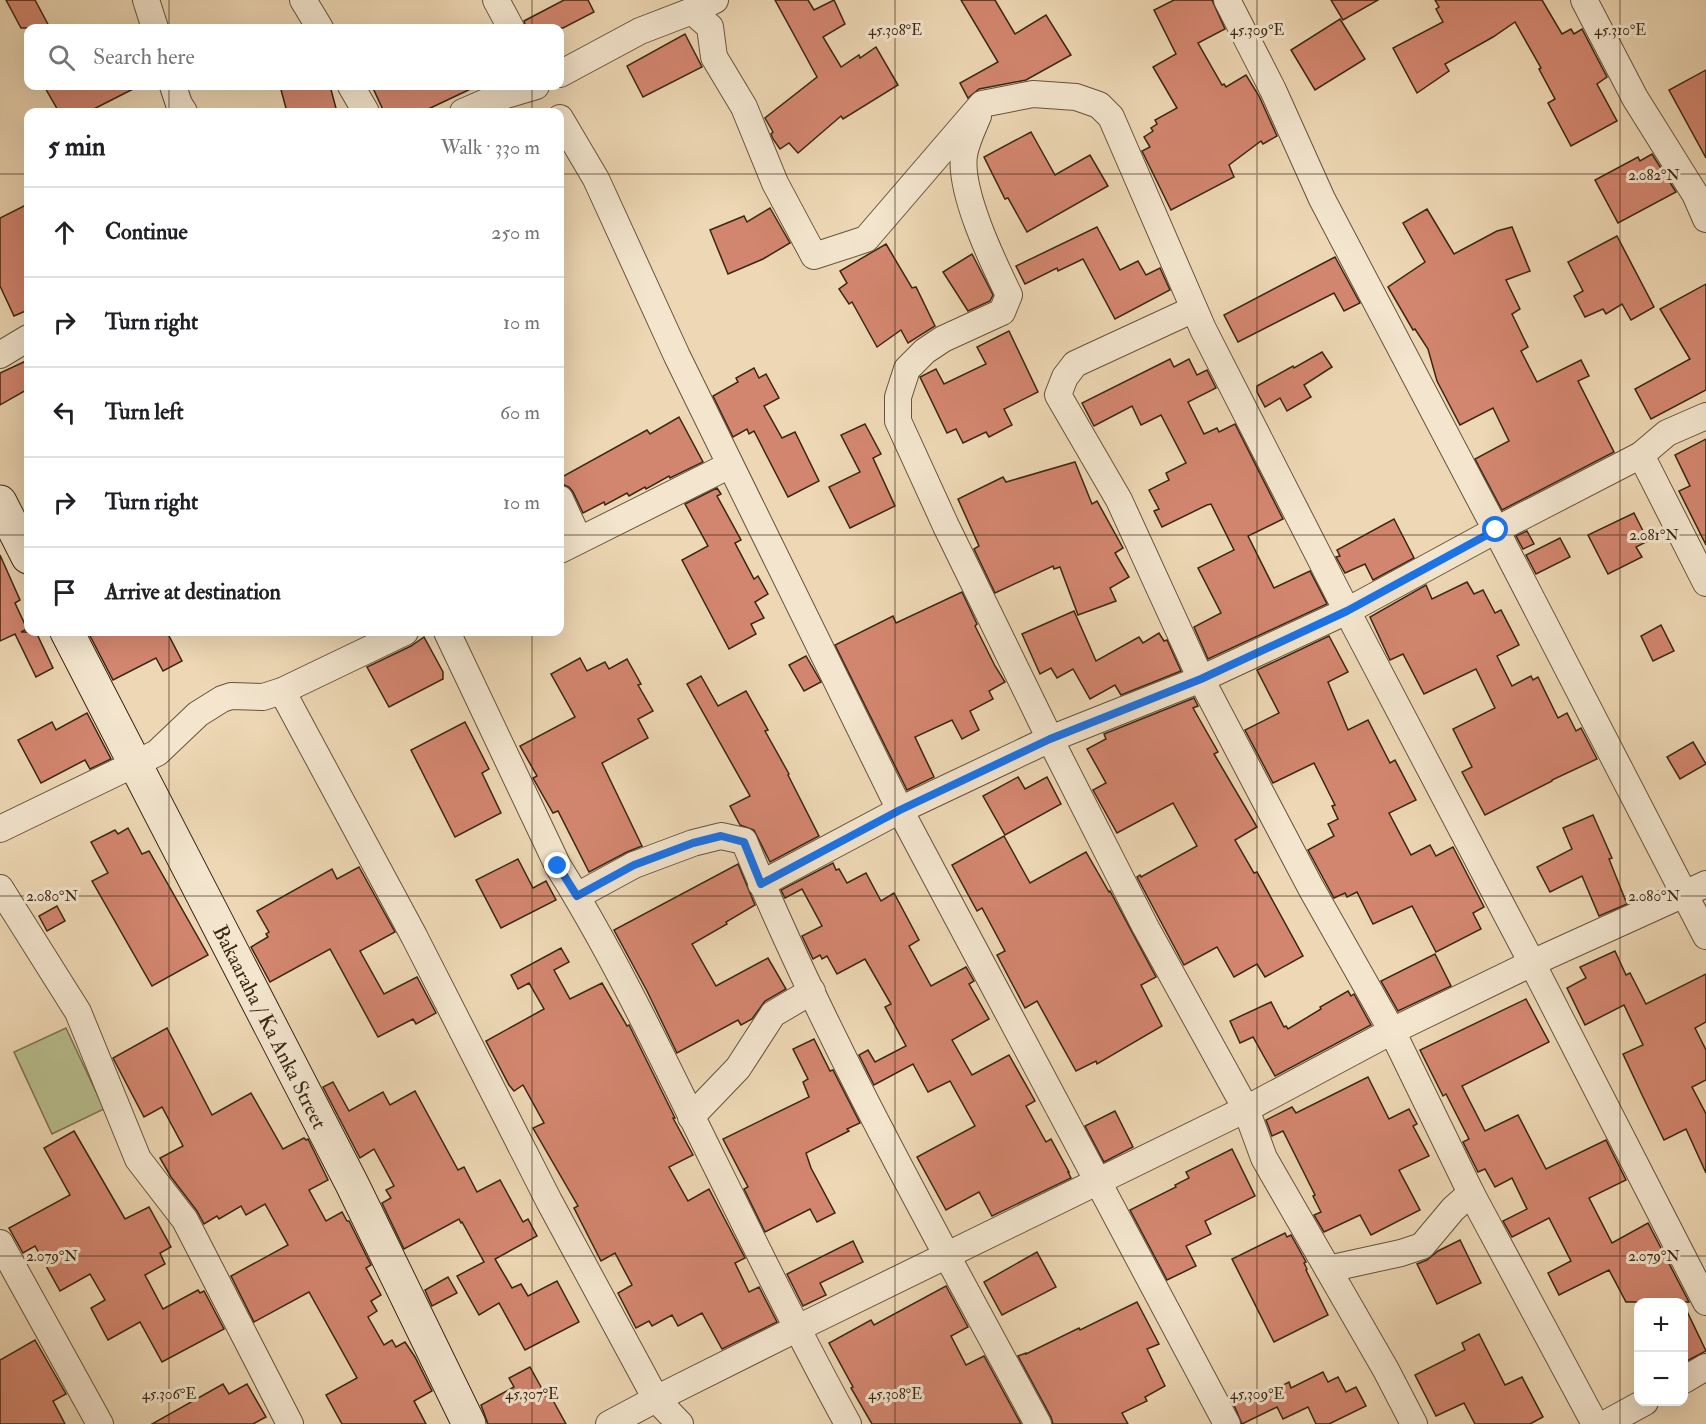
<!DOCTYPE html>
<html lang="en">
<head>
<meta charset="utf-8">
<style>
	body { margin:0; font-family:"IM FELL Double Pica",serif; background:#f2f2f2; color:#202124 }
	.controls { position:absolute; right:18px; bottom:18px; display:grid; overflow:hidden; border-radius:12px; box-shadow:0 6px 24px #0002 }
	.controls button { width:54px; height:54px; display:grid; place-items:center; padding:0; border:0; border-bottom:2px solid #e0e0e0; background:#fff; color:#202124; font:30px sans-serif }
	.stop { position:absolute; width:18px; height:18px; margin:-14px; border:4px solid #1a73e8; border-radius:50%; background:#fff }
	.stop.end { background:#1a73e8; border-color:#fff; box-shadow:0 2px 6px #0008 }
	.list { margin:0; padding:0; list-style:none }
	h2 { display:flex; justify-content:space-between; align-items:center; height:78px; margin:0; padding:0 24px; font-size:26px }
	h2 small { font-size:20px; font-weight:400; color:#757577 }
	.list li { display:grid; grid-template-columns:39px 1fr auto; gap:18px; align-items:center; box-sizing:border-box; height:90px; padding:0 24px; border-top:2px solid #e0e0e0 }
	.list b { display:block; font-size:22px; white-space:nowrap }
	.list em { font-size:20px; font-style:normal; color:#757577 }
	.icon { flex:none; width:33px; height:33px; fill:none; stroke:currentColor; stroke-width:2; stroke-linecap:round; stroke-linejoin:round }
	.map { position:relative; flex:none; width:1706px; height:1424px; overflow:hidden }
	.search { position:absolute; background:#fff; box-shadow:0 6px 24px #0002; left:24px; top:24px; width:540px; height:66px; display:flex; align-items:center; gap:15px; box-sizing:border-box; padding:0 21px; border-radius:12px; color:#757577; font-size:22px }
	.panel { position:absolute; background:#fff; box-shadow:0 6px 24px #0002; left:24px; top:108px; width:540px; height:528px; border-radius:12px }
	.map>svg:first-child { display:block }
	.park { fill:#b8be8e; stroke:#797250; stroke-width:1.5 }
	.building { fill:#d3866f; stroke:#3a2713; stroke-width:1.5 }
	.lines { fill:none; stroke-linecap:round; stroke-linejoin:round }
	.street-casing { stroke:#67533b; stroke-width:28 }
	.secondary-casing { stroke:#3a2713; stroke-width:35 }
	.street { stroke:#f3e5ce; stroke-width:26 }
	.secondary { stroke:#f3e5ce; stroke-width:33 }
	.route { stroke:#1a73e8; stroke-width:8 }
	.ticks { fill:none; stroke:#3a2713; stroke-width:1.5; stroke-opacity:0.45 }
	.labels { text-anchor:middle; stroke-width:6; stroke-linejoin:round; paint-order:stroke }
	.street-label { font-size:21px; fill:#3a2713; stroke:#f3e5ce }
	.ticks-label { font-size:15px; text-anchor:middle; fill:#3a2713; stroke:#f3e5ce; stroke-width:6; stroke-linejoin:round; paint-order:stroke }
</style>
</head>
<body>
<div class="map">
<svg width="1706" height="1424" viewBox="0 0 1706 1424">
	<rect width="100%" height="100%" fill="#edd7b4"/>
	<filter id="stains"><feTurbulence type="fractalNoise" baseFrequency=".00333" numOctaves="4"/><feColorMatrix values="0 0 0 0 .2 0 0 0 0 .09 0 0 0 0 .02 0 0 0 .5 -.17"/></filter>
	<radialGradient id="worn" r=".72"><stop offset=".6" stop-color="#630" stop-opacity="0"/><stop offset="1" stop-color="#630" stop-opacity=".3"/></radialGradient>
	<path class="park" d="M66 1028 104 1109 52 1134 14 1052Z"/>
	<g class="building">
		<path d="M6 0H35L50 28H21Z"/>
		<path d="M564 0H588L594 12 563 28H526L524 21Z"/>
		<path d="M775 0H808L814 10 834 0 845 24 823 37 841 67 859 55 860 58 876 47 898 85 843 119 841 116 798 153 789 143 780 149 773 139 771 134 773 132 765 118 817 77Z"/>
		<path d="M961 0H995L1015 34 1046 15 1071 55 1026 80 979 89 968 98 960 83 998 62Z"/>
		<path d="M1174 0H1212L1225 29 1198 43 1222 85 1224 84 1226 87 1246 75 1259 96 1277 136 1263 144 1261 141 1229 165 1234 177 1171 210 1142 151 1150 147 1144 137 1153 131 1151 128 1157 124 1155 120 1177 108 1153 67 1176 54 1154 10Z"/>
		<path d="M1331 0H1378L1343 20Z"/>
		<path d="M1435 0H1542L1562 34 1571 29 1574 34 1582 29 1607 77 1597 84 1617 121 1571 146 1548 103 1555 99 1539 69 1541 68 1515 22 1493 37 1445 64 1449 71 1417 93 1393 48 1443 22 1436 9 1439 7Z"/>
		<path d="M1340 19 1365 59 1315 90 1291 50Z"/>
		<path d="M685 34 702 67 643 97 627 66Z"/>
		<path d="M1706 70V158L1669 90Z"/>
		<path d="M44 86H139L88 112H59Z"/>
		<path d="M280 86H330L337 112H287Z"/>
		<path d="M372 86H477L422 112H384Z"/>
		<path d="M1031 132 1055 175 1090 155 1108 186 1027 232 1008 198 1005 199 984 157Z"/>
		<path d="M1652 154 1676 192 1618 223 1595 180 1638 157 1640 161Z"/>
		<path d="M28 204V310L14 316 0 286V218Z"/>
		<path d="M770 208 790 243 763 259 728 274 710 230 744 216 747 222Z"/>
		<path d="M1427 209 1454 254 1497 231 1512 227 1530 271 1506 280 1520 309 1512 314 1528 347 1521 351 1537 382 1581 360 1589 376 1578 381 1614 452 1502 510 1475 459 1509 441 1493 408 1460 425 1437 381 1428 349 1415 329 1413 330 1388 287 1425 262 1403 223Z"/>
		<path d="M1097 227 1120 270 1138 261 1146 275 1160 268 1170 290 1115 319 1083 259 1058 271 1057 268 1025 284 1016 266Z"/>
		<path d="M1617 236 1654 307 1631 320 1622 304 1606 314 1603 309 1585 317 1574 296 1583 291 1568 262Z"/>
		<path d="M886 244 912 288 916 287 935 326 908 343 901 330 877 347 852 302 849 304 839 289 847 283 840 271Z"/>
		<path d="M972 254 993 295 990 301 968 311 943 272Z"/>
		<path d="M1335 257 1360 303 1344 311 1334 293 1238 342 1224 315Z"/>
		<path d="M1706 284V390L1651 419 1635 389 1690 359 1660 309Z"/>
		<path d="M1009 331 1038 392 1004 409 1012 425 989 437 986 432 963 443 956 429 947 433 920 377 936 369 944 384 986 364 977 347Z"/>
		<path d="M1322 352 1332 367 1304 385 1311 397 1287 411 1280 398 1265 407 1257 392V386L1293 366 1294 368Z"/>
		<path d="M1170 359 1174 367 1189 359 1197 375 1207 370 1216 388 1188 402 1204 434 1217 428 1219 432 1235 424 1283 519 1248 536 1274 588 1310 571 1327 604 1208 659 1194 627 1221 613 1198 568 1234 550 1211 504 1207 505 1162 527 1154 511 1159 509 1149 490 1169 480 1166 473 1186 463 1161 415 1141 425 1132 406 1094 426 1082 403Z"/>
		<path d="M28 360V389L0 405V373Z"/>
		<path d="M754 368 759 378 766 374 779 398 764 406 782 438 795 432 819 481 788 497 754 431 749 434 747 429 733 437 713 396 738 382 736 378Z"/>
		<path d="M679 417 703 462 670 478 669 476 646 489 645 487 629 496 627 493 605 505 604 502 583 513 573 492 569 487 562 484 560 478 647 430 650 434Z"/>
		<path d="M865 424 881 454 873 458 895 506 850 528 829 487 860 472 841 435Z"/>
		<path d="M1706 439V545L1679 491 1690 486 1675 455Z"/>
		<path d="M1075 462 1092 504 1097 501 1123 548 1115 553 1129 577 1110 588 1116 601 1078 615 1060 567 1054 569 1053 566 995 593 974 549 979 546 958 499 1003 477 1006 482Z"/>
		<path d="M717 488 721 494 717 496 741 540 735 543 754 579 758 576 768 594 755 602 764 618 751 624 756 634 729 649 682 560 708 546 685 504Z"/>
		<path d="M1634 513 1648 541 1636 547 1642 557 1608 574 1588 535Z"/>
		<path d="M1394 519 1414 558 1373 580 1365 564 1345 573 1336 557 1340 556 1337 550Z"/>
		<path d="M1527 531 1534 544 1523 549 1516 536Z"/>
		<path d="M1560 538 1570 557 1536 574 1526 555Z"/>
		<path d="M0 555 20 600 15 603 27 629 21 632H36L53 668 36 677 15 634 0 641Z"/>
		<path d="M1467 582 1474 594 1483 590 1495 613 1501 610 1519 645 1497 656 1512 686 1531 676 1533 680 1538 677 1558 718 1567 713 1576 731 1581 728 1597 759 1552 780V781L1485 815 1462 772 1472 767 1453 729 1495 708 1476 669 1424 694 1403 654 1390 660 1370 617 1426 585 1432 599Z"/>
		<path d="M962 592 977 624 975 626 995 666 1005 682 989 691 993 699 970 711 979 730 962 739 952 720 915 737 934 777 907 790 835 645 893 616 896 623Z"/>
		<path d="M1074 611 1096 661 1139 637 1143 643 1159 633 1164 641 1167 640 1181 671 1121 695 1115 685 1090 699 1073 669 1057 678 1051 668 1040 674 1022 634Z"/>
		<path d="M1661 625 1674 651 1653 661 1641 636Z"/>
		<path d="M88 632H167L182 661 163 671 156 658 113 680Z"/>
		<path d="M1329 636 1348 672 1328 682 1348 730 1368 720 1390 763 1395 760 1416 800 1389 813 1411 855 1430 845 1436 856 1453 847 1484 907 1473 913 1481 929 1436 952 1412 906 1373 924 1357 892 1347 897 1345 893 1334 898 1308 850 1334 836 1328 824 1338 819 1332 806 1335 805 1314 763 1273 783 1245 730 1279 713 1257 670Z"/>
		<path d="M424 637 443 672V679L389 707 367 667 411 646Z"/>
		<path d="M806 656 821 682 804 691 789 665Z"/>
		<path d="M580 658 587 671 605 662 609 669 627 659 641 684 638 685 653 711 638 719 648 738 602 763 642 846 627 852 589 872 558 811 553 813 533 778 537 776 520 746 575 717 551 674Z"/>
		<path d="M701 676 718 706 746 691 768 730 765 731 789 774 788 775 819 836 770 862 754 830 740 825 730 806 750 796 687 684Z"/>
		<path d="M1194 698 1198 706 1193 708 1218 752 1214 754 1257 827 1235 840 1254 873 1257 872 1303 956 1265 977 1257 964 1234 977 1217 947 1184 965 1137 877 1140 875 1141 877 1197 846 1173 803 1117 833 1093 790 1106 783 1087 749 1106 739 1104 734Z"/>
		<path d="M87 713 111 759 90 769 85 760 41 783 18 740 52 722 56 730Z"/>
		<path d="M465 722 489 769 482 773 501 813 455 837 411 750Z"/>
		<path d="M1693 742 1706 764 1680 779 1667 757Z"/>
		<path d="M1018 777 1025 789 1047 777 1061 804 1005 835 983 796Z"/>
		<path d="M1593 815 1612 858 1609 859 1627 904 1599 916 1582 876 1550 892 1537 867 1572 849 1563 828Z"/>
		<path d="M128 828 142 854 149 851 208 955 152 986 92 881 108 873 91 842 115 830 118 834Z"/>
		<path d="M1004 836 1030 883 1086 852 1109 892 1110 891 1156 977 1141 985 1162 1026 1097 1064 1096 1061 1076 1071 1037 1001 1025 1008 997 955 1005 951 982 908 977 911 952 865Z"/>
		<path d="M518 859 533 888 546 881 556 900 501 928 476 880Z"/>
		<path d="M833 863 836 870 839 869 847 883 866 873 881 901 894 893 919 940 909 946 931 986 966 967 974 981 969 984 989 1019 952 1040 972 1075 1009 1055 1035 1101 1026 1106 1046 1142 1051 1139 1069 1172H1068L1071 1178 992 1216 979 1192 946 1210 917 1157 975 1126 950 1081 928 1092 913 1064 874 1085 859 1055 868 1050 875 1062 906 1046 885 1007 891 1004 865 959 837 974 827 956 822 959 820 955 813 959 802 936 822 926 802 889 785 898 781 890Z"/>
		<path d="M738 864 755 905 726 922 727 924 692 944 716 986 768 958 786 989 765 1001 752 1019 741 1025 738 1020 677 1053 647 991 614 930Z"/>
		<path d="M359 867 395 932 360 951 384 994 417 977 436 1013 416 1024 413 1019 378 1037 330 949 270 982 251 947 268 937 266 934 269 932 257 911 332 869 337 879Z"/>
		<path d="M57 906 65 921 47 931 39 916Z"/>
		<path d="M561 948 569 962 554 970 570 999 602 983 627 1026 629 1025 675 1118H673L693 1155 669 1167 688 1201 709 1189 745 1258 735 1263 749 1292 759 1287 777 1322 722 1349 702 1313 678 1326 672 1315 652 1326 649 1321 636 1328 618 1293 632 1285 615 1253 601 1261 574 1208 578 1206 533 1128 544 1123 523 1085 514 1091 509 1085 486 1041 544 1009 529 983 518 989 511 975Z"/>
		<path d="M1615 951 1626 975 1630 973 1646 1004 1706 974V1022L1695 1028 1706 1050V1080L1692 1087 1706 1114V1173L1686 1129 1664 1140 1643 1097 1623 1054 1643 1045 1624 1005 1585 1025 1567 988 1586 978 1580 967Z"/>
		<path d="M1435 954 1451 986 1398 1011 1381 981Z"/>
		<path d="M1348 991 1351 996 1354 994 1371 1025 1275 1076 1253 1037 1240 1043 1230 1021 1271 1002 1284 1027 1286 1026 1288 1029 1321 1009 1320 1007Z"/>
		<path d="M1526 999 1549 1042 1462 1086 1485 1131 1518 1115 1546 1169 1606 1140 1626 1180 1589 1198 1612 1243 1648 1223 1689 1302H1626L1609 1270 1559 1295 1548 1273 1571 1261 1549 1218 1512 1237 1503 1221 1527 1209 1512 1178 1495 1187 1485 1169 1478 1172 1463 1142 1469 1139 1446 1094 1443 1096 1420 1050Z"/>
		<path d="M167 1028 212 1115 251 1093 283 1149 304 1138 306 1140 308 1139 328 1180 309 1190 326 1221 342 1212 347 1221H349L371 1265 366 1268 381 1295 371 1301 377 1311 368 1317 384 1345 392 1340 396 1347 405 1342 415 1357 432 1391 414 1401 426 1424H342L326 1395 357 1378 309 1292 254 1322 231 1276 288 1245 265 1204 246 1215 241 1206 219 1219 217 1216 204 1224 197 1211 171 1177 160 1158 183 1146 162 1107 144 1117 113 1058Z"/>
		<path d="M814 1039 830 1071 833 1070 860 1123 847 1129 849 1131 806 1153 811 1168 835 1213 817 1222 810 1209 765 1232 744 1189 748 1187 723 1139 809 1097 803 1082 808 1079 793 1049Z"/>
		<path d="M1368 1077 1389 1119 1409 1109 1417 1124 1413 1126 1429 1156 1399 1170 1420 1210 1371 1235 1360 1215 1324 1232 1314 1215 1321 1212 1313 1196 1315 1195 1283 1131 1272 1136 1266 1120 1292 1107 1296 1113Z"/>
		<path d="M333 1082 349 1111 383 1092 390 1105 415 1091 458 1170 464 1167 477 1192 500 1180 523 1222 528 1219 537 1236 495 1259 512 1288 521 1284 528 1296 557 1281 579 1322 525 1350 499 1303 479 1315 457 1276 484 1262 462 1222 461 1223 459 1219 404 1249 382 1203 391 1198 386 1190 394 1186 374 1149 360 1158 323 1087Z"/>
		<path d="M1115 1111 1133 1147 1104 1162 1085 1126Z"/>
		<path d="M74 1131 125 1219 149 1207 171 1247 160 1253 165 1264 145 1275 163 1309 198 1290 200 1293 204 1291 224 1329 162 1362 140 1322 108 1340 91 1308 105 1300 90 1274 60 1291 35 1246 23 1253 9 1228 70 1195 44 1148Z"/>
		<path d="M1232 1149 1255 1196 1205 1221 1211 1234 1186 1246 1196 1266 1167 1280 1130 1210 1176 1187 1175 1185 1189 1178 1186 1172Z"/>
		<path d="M1285 1233 1287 1237 1291 1235 1306 1262 1304 1263 1307 1269 1306 1270 1328 1315 1274 1342 1232 1259Z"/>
		<path d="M1460 1240 1481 1283 1437 1304 1417 1264 1427 1260 1438 1251Z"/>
		<path d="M853 1241 863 1262 820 1283 826 1295 803 1306 787 1274Z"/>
		<path d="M1037 1252 1056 1287 1002 1315 984 1282Z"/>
		<path d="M448 1277 457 1293 432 1306 425 1290Z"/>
		<path d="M946 1286 968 1327 951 1336 966 1365 984 1356 1021 1424H872L851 1388 853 1387 829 1343 871 1320 874 1325Z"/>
		<path d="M1137 1302 1159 1344 1147 1349 1165 1386 1145 1397 1147 1401 1122 1413 1128 1424H1053L1051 1417 1018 1356 1026 1353V1354L1079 1328 1080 1330Z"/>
		<path d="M1683 1303 1706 1351 1683 1363Z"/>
		<path d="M1479 1334 1505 1385 1522 1377 1543 1417 1530 1424H1475L1464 1403 1436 1416 1415 1375 1465 1350 1462 1343Z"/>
		<path d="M35 1340 66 1394 53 1401 65 1424H0V1360Z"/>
		<path d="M530 1367 546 1396 550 1395 566 1424H488L481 1405 514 1387 509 1378Z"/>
		<path d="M1323 1372 1328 1382 1338 1377 1346 1392 1356 1387 1366 1406 1329 1424H1316L1308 1407 1283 1419 1277 1407 1242 1424 1234 1405 1248 1398 1250 1402 1289 1382 1291 1388Z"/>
		<path d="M223 1384 229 1394 247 1384 266 1417 253 1424H152Z"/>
	</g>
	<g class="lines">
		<g class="street-casing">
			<g id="street">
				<path d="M146 0 155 28"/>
				<path d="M303 0 320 28"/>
				<path d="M496 0 511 28"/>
				<path d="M1227 0 1273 90 1322 199 1496 530 1706 936"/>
				<path d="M1584 0 1635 98 1695 194 1706 219"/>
				<path d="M692 11 715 0"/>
				<path d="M560 74 640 31 692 11 710 27 714 57 744 107 775 183 814 256 866 239 982 104 1033 94 1076 97 1099 105 1111 117 1203 329 1347 611 1532 963 1706 1302"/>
				<path d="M173 86 179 104 184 112"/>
				<path d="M351 86 366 112"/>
				<path d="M463 112 493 99 536 86"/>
				<path d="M978 116C973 128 966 142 964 155 959 192 993 262 1009 295L1002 312 943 339 925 351 907 369 898 397V421L946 526 1050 739 1145 926 1246 1109 1264 1158 1386 1370 1414 1424"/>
				<path d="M560 118 596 179 677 356 900 810 1227 1424"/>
				<path d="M1194 309 1075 364 1065 377 1058 395 1119 500 1201 679 1311 888 1392 1031 1471 1193 1595 1424"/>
				<path d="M0 355 28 338"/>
				<path d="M1641 455 1706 583"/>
				<path d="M560 499 579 540"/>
				<path d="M560 550 730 465"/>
				<path d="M447 632 558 866C606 943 647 1026 687 1107 740 1214 791 1320 848 1424"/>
				<path d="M282 691 414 936 549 1201 656 1399 680 1424"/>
				<path d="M0 829 157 753 198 714 222 699 231 696 263 697 282 691 405 632"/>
				<path d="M761 884 900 810 1050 739 1201 679 1347 611 1496 530 1641 455 1667 433 1706 416"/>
				<path d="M0 888 78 1012 138 1159 185 1220 290 1424"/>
				<path d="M577 896 634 865 693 843 721 836 744 841C827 1042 935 1233 1038 1424"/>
				<path d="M691 1117 738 1068 773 1014 812 991"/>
				<path d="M0 1243 100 1424"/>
				<path d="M1328 1269 1401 1253 1422 1246 1453 1209 1471 1193"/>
				<path d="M1684 1380 1706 1367"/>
				<path d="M609 1424 656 1399 796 1329 1246 1109 1392 1031 1532 963 1706 884"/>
				<path d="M1605 1424 1645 1402"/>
			</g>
		</g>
		<g class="secondary-casing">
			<g id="secondary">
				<path d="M0 502 28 557"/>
				<path d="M67 632 352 1184 469 1424"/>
			</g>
		</g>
		<use href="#street" class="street"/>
		<use href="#secondary" class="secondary"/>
	</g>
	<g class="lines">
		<path class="route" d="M558 866 577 896 634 865 693 843 721 836 744 842 761 884 900 810 1050 739 1201 679 1347 611 1496 530"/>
	</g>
	<path class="ticks" d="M169 0V28M532 0V28M895 0V1424M1257 0V1424M1620 0V1424M169 86V112M532 86V112M0 174H28M560 174H1706M0 535H28M560 535H1706M169 632V1424M532 632V1424M0 896H1706M0 1256H1706"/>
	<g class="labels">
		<g class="street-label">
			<text transform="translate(270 1027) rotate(63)" y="7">Bakaaraha / Ka Anka Street</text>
		</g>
	</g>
	<g class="ticks-label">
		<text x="895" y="35">45.308°E</text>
		<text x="1257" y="35">45.309°E</text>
		<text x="1620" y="35">45.310°E</text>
		<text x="1654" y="180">2.082°N</text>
		<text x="1654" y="540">2.081°N</text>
		<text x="52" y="901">2.080°N</text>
		<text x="1654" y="901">2.080°N</text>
		<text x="52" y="1261">2.079°N</text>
		<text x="1654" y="1261">2.079°N</text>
		<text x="169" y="1399">45.306°E</text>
		<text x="532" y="1399">45.307°E</text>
		<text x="895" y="1399">45.308°E</text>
		<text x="1257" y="1399">45.309°E</text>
	</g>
	<rect width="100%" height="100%" filter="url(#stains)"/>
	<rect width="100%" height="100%" fill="url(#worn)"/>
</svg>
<div class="controls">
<button>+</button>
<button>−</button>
</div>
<div class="stop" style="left:1496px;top:530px"></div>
<div class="stop end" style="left:558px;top:866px"></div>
<div class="search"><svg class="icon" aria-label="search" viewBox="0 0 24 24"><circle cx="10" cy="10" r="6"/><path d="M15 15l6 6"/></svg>Search here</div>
<section class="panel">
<h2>5 min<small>Walk · 330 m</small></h2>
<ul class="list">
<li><svg class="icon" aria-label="ahead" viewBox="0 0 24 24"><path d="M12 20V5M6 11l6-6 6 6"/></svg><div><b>Continue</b></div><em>250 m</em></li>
<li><svg class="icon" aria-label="right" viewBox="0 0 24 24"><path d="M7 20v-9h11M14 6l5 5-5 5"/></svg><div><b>Turn right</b></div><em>10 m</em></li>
<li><svg class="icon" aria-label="left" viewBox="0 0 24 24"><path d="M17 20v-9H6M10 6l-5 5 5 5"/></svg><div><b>Turn left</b></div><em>60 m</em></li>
<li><svg class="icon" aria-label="right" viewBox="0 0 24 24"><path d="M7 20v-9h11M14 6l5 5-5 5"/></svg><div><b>Turn right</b></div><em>10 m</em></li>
<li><svg class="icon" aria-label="arrive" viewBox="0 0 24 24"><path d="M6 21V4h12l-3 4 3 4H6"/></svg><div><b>Arrive at destination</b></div></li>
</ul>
</section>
</div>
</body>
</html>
